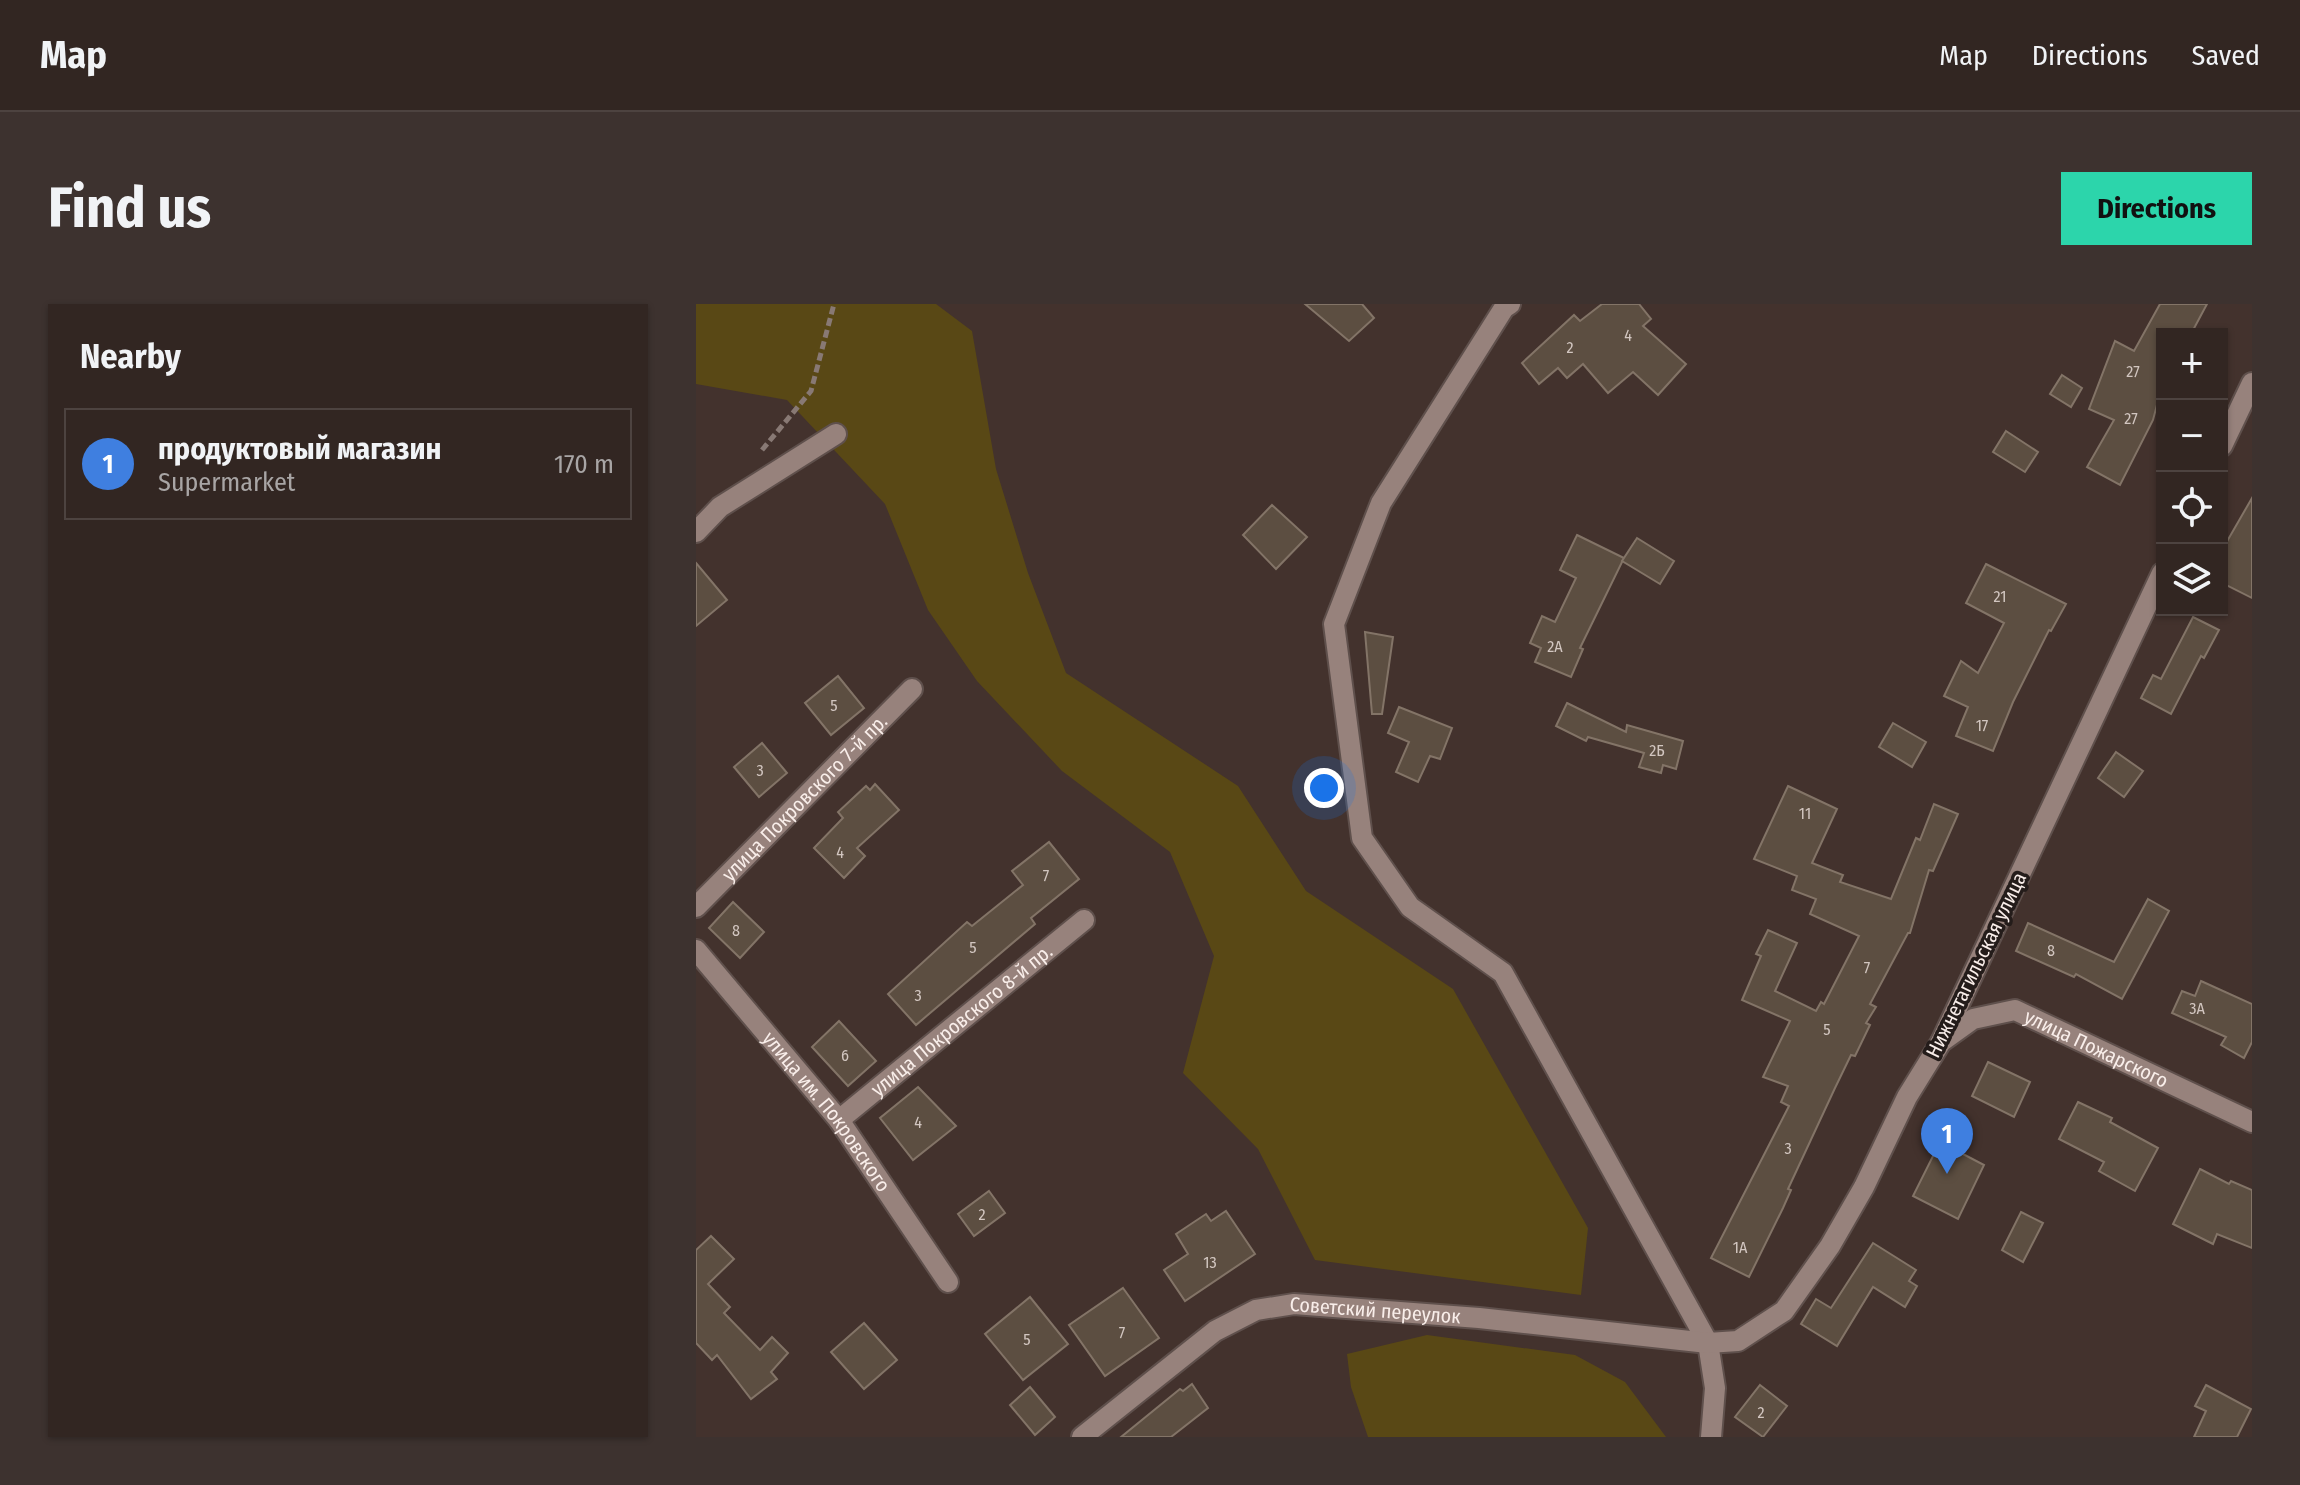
<!DOCTYPE html>
<html lang="en">
<head>
<meta charset="utf-8">
<style>
	body { margin:0; font-family:"Fira Sans Condensed",sans-serif; background:#3d322f; color:#f1f3f6 }
	.controls { position:absolute; right:24px; top:24px; display:grid; overflow:hidden; border-radius:0px; box-shadow:0 2px 6px #0004 }
	.controls button { width:72px; height:72px; display:grid; place-items:center; padding:0; border:0; border-bottom:2px solid #4d4340; background:#322622; color:#f1f3f6; font:40px sans-serif }
	.you { position:absolute; left:628px; top:484px; width:28px; height:28px; margin:-20px; border:6px solid #fff; border-radius:50%; background:#1a73e8; box-shadow:0 0 0 12px #1a73e833 }
	.badge { display:grid; place-items:center; width:52px; height:52px; border-radius:50%; background:#2cd5ab; color:#fff; font-size:26px; font-weight:700 }
	.pin { position:absolute; translate:-50% -66px; filter:drop-shadow(0 2px 4px #0008) }
	.pin::after { content:''; position:absolute; top:42px; width:28px; height:24px; background:inherit; clip-path:polygon(0 0,100% 0,50% 100%) }
	.list { margin:0; padding:0; list-style:none }
	h2 { display:flex; justify-content:space-between; align-items:center; height:104px; margin:0; padding:0 32px; font-size:34px }
	h2 small { font-size:26px; font-weight:400; color:#a8a5a5 }
	.list li { display:grid; grid-template-columns:52px 1fr auto; gap:24px; align-items:center; box-sizing:border-box; height:112px; margin:0 16px 16px; padding:0 16px; border:2px solid #4d4340; border-radius:0px }
	.list b { display:block; font-size:30px; white-space:nowrap }
	.list p { margin:0; font-size:26px; white-space:nowrap; color:#a8a5a5 }
	.list em { font-size:26px; font-style:normal; color:#a8a5a5 }
	.icon { flex:none; width:44px; height:44px; fill:none; stroke:currentColor; stroke-width:2; stroke-linecap:round; stroke-linejoin:round }
	.map { position:relative; flex:none; width:1556px; height:1133px; overflow:hidden; border-radius:0px }
	header { display:flex; align-items:center; gap:48px; box-sizing:border-box; height:112px; padding:0 40px; background:#322622; border-bottom:2px solid #4d4340 }
	header strong { font-size:38px }
	nav { display:flex; gap:44px; margin-inline-start:auto; font-size:28px }
	.intro { display:flex; align-items:center; justify-content:space-between; box-sizing:border-box; height:192px; padding:0 48px }
	h1 { margin:0; font-size:56px }
	.button { padding:20px 36px; border-radius:0px; background:#2cd5ab; color:#111; font-size:28px; font-weight:700 }
	main { display:flex; gap:48px; padding:0 48px }
	aside { flex:1; background:#322622; border-radius:0px; box-shadow:0 2px 6px #0004 }
	.map>svg:first-child { display:block }
	.green { fill:#594815 }
	.building { fill:#5c4e41; stroke:#837467; stroke-width:2 }
	.lines { fill:none; stroke-linecap:round; stroke-linejoin:round }
	.street-casing { stroke:#5f504c; stroke-width:24 }
	.secondary-casing { stroke:#5f504c; stroke-width:24 }
	.path { stroke:#887974; stroke-width:5; stroke-dasharray:8 4; stroke-linecap:butt }
	.street { stroke:#97827c; stroke-width:20 }
	.secondary { stroke:#97827c; stroke-width:20 }
	.labels { text-anchor:middle; stroke-width:7; stroke-linejoin:round; paint-order:stroke }
	.number-label { font-size:16px; fill:#d2c6c0 }
	.street-label { font-size:20px; fill:#f9eeea; stroke:#241c1a }
</style>
</head>
<body>
<header>
<strong>Map</strong>
<nav><a>Map</a><a>Directions</a><a>Saved</a></nav>
</header>
<div class="intro"><h1>Find us</h1><a class="button">Directions</a></div>
<main>
<aside>
<h2>Nearby<small></small></h2>
<ul class="list">
<li><span class="badge" style="background:#3f7fe0">1</span><div><b>продуктовый магазин</b><p>Supermarket</p></div><em>170 m</em></li>
</ul>
</aside>
<div class="map">
<svg width="1556" height="1133" viewBox="0 0 1556 1133">
	<rect width="100%" height="100%" fill="#43322d"/>
	<g class="green">
		<path d="M0 0H240L276 27 300 165 332 269 370 369 542 482 610 587 757 685 892 924 885 991 619 956 562 845 487 769 518 652 474 548 366 467 281 377 232 306 189 200 91 96 0 80Z"/>
		<path d="M731 1031 879 1051 929 1078 970 1133H672L655 1083 651 1050Z"/>
	</g>
	<g class="building">
		<path d="M609 0H666L678 14 653 37Z"/>
		<path d="M906 0H943L955 15 947 22 990 60 962 91 937 68 912 89 887 60 871 74 862 64 843 80 826 59 878 11 884 17Z"/>
		<path d="M1464 0H1511L1495 30H1466V82L1457 116 1424 181 1391 163 1418 116 1393 105 1419 37 1438 47Z"/>
		<path d="M1366 71 1386 84 1375 103 1354 90Z"/>
		<path d="M1310 127 1342 148 1329 168 1297 148Z"/>
		<path d="M1556 194V294L1526 279V246Z"/>
		<path d="M576 201 611 233 580 265 547 231Z"/>
		<path d="M881 231 928 254 884 344 887 345 875 373 839 358 845 344 834 339 846 312 859 318 880 274 864 266Z"/>
		<path d="M941 234 978 257 964 280 926 257Z"/>
		<path d="M0 259 31 296 0 322Z"/>
		<path d="M1290 260 1370 300 1355 327 1353 326 1317 398 1297 447 1260 432 1272 403 1248 392 1265 357 1282 369 1308 319 1270 299Z"/>
		<path d="M1497 313 1523 326 1508 354 1505 352 1475 410 1445 394 1457 371 1465 375Z"/>
		<path d="M669 328 697 333 686 410H676Z"/>
		<path d="M142 372 168 404 135 431 109 399Z"/>
		<path d="M871 399 930 428 931 421 987 437 980 465 967 461 965 469 943 463 948 449 892 433 890 437 860 422Z"/>
		<path d="M703 403 756 424 744 455 734 452 722 478 700 468 713 438 692 429Z"/>
		<path d="M1197 419 1230 438 1216 463 1183 443Z"/>
		<path d="M66 439 91 469 63 493 38 463Z"/>
		<path d="M1420 448 1447 467 1428 493 1402 474Z"/>
		<path d="M179 480 203 506 161 544 169 552 148 574 118 544 147 514 142 508 170 482 174 486Z"/>
		<path d="M1092 482 1141 505 1116 559 1147 571 1144 578 1195 595 1220 534 1224 536 1238 500 1262 510 1237 567 1233 566 1214 629H1212L1174 700 1180 703 1170 719 1174 721 1159 752 1155 751 1139 784 1092 885 1095 886 1087 904 1053 973 1015 954 1093 802 1085 798 1092 782 1067 773 1094 717 1046 696 1065 652 1060 650 1072 626 1101 639 1079 687 1120 707 1125 698 1128 700 1163 632 1114 610 1120 595 1096 586 1101 572 1058 555Z"/>
		<path d="M353 538 383 575 335 614 339 620 220 721 192 690 271 618 276 622 327 581 316 567Z"/>
		<path d="M1452 595 1473 607 1426 695 1380 670 1378 673 1320 647 1332 619 1418 658Z"/>
		<path d="M37 598 68 628 44 654 13 624Z"/>
		<path d="M1505 677 1556 700V738L1548 754 1525 741 1530 733 1476 709 1486 687 1499 692Z"/>
		<path d="M143 717 180 757 152 782 116 743Z"/>
		<path d="M1292 758 1334 778 1318 813 1276 792Z"/>
		<path d="M222 783 260 822 217 856 184 814Z"/>
		<path d="M1382 798 1416 814 1414 818 1462 844 1439 887 1403 867 1408 858 1363 835Z"/>
		<path d="M1244 838 1288 861 1262 915 1217 892Z"/>
		<path d="M1504 865 1533 880 1535 877 1556 886V944L1521 930 1517 940 1477 920Z"/>
		<path d="M293 887 309 909 278 932 262 910Z"/>
		<path d="M530 907 559 950 489 997 468 966 492 950 480 930 510 910 515 917Z"/>
		<path d="M1325 908 1347 919 1327 958 1306 946Z"/>
		<path d="M15 932 38 955 12 980 34 1003 28 1009 64 1046 76 1033 92 1049 75 1068 81 1075 55 1095 21 1051 16 1056 0 1039V946Z"/>
		<path d="M1177 939 1220 966 1213 977 1221 982 1209 1003 1177 983 1141 1042 1105 1020 1120 995 1135 1004Z"/>
		<path d="M427 984 463 1034 409 1072 373 1021Z"/>
		<path d="M334 993 372 1040 327 1076 289 1030Z"/>
		<path d="M168 1019 201 1056 168 1085 135 1048Z"/>
		<path d="M496 1080 512 1104 475 1133H425L484 1085 487 1087Z"/>
		<path d="M1064 1081 1091 1102 1067 1133 1039 1113Z"/>
		<path d="M1510 1081 1555 1105 1541 1133H1498L1510 1107 1499 1102Z"/>
		<path d="M334 1083 359 1113 339 1131 314 1101Z"/>
	</g>
	<g class="lines">
		<g class="street-casing">
			<g id="street">
				<path d="M814 0 808 4 685 199 638 320 666 534 714 603 807 669 1012 1039 1019 1084 1015 1133"/>
				<path d="M1526 142 1556 79"/>
				<path d="M0 228 24 203 140 130"/>
				<path id="s1" d="M0 603 216 385"/>
				<path id="s2" d="M0 646 143 816 252 978"/>
				<path d="M1245 738 1466 269"/>
				<path id="s3" d="M143 816 388 616"/>
			</g>
		</g>
		<g class="secondary-casing">
			<g id="secondary">
				<path id="s4" d="M386 1133 519 1027 560 1006 598 1000 783 1014 1012 1039 1042 1037 1088 1007 1134 942 1168 883 1211 793 1245 738 1277 715 1319 706 1556 818"/>
			</g>
		</g>
		<path class="path" d="M66 146 115 87 138 0"/>
		<use href="#street" class="street"/>
		<use href="#secondary" class="secondary"/>
	</g>
	<g class="labels">
		<g class="number-label">
			<text x="932" y="37">4</text>
			<text x="874" y="49">2</text>
			<text x="1437" y="73">27</text>
			<text x="1435" y="120">27</text>
			<text x="1304" y="298">21</text>
			<text x="859" y="348">2А</text>
			<text x="138" y="407">5</text>
			<text x="1286" y="427">17</text>
			<text x="961" y="452">2Б</text>
			<text x="64" y="472">3</text>
			<text x="1109" y="515">11</text>
			<text x="144" y="554">4</text>
			<text x="350" y="577">7</text>
			<text x="40" y="632">8</text>
			<text x="277" y="649">5</text>
			<text x="1355" y="652">8</text>
			<text x="1171" y="669">7</text>
			<text x="222" y="697">3</text>
			<text x="1501" y="710">3А</text>
			<text x="1131" y="731">5</text>
			<text x="149" y="757">6</text>
			<text x="222" y="824">4</text>
			<text x="1092" y="850">3</text>
			<text x="286" y="916">2</text>
			<text x="1044" y="949">1А</text>
			<text x="514" y="964">13</text>
			<text x="426" y="1034">7</text>
			<text x="331" y="1041">5</text>
			<text x="1065" y="1114">2</text>
		</g>
		<g class="street-label">
			<text dy="7" stroke="none"><textPath href="#s1" startOffset="154">улица Покровского 7-й пр.</textPath></text>
			<text transform="translate(1280 661) rotate(-64)" y="7">Нижнетагильская улица</text>
			<text dy="7" stroke="none"><textPath href="#s3" startOffset="158">улица Покровского 8-й пр.</textPath></text>
			<text dy="7" stroke="none"><textPath href="#s4" startOffset="1240">улица Пожарского</textPath></text>
			<text dy="7" stroke="none"><textPath href="#s2" startOffset="208">улица им. Покровского</textPath></text>
			<text dy="7" stroke="none"><textPath href="#s4" startOffset="336">Советский переулок</textPath></text>
		</g>
	</g>
</svg>
<div class="controls">
<button>+</button>
<button>−</button>
<button><svg class="icon" aria-label="locate" viewBox="0 0 24 24"><circle cx="12" cy="12" r="6"/><path d="M12 2v4M12 18v4M2 12h4M18 12h4"/></svg></button>
<button><svg class="icon" aria-label="layers" viewBox="0 0 24 24"><path d="M12 4l9 5-9 5-9-5zM3 14l9 5 9-5"/></svg></button>
</div>
<div class="you"></div>
<div class="pin badge" style="left:1251px;top:870px;background:#3f7fe0">1</div>
</div>
</main>
</body>
</html>
